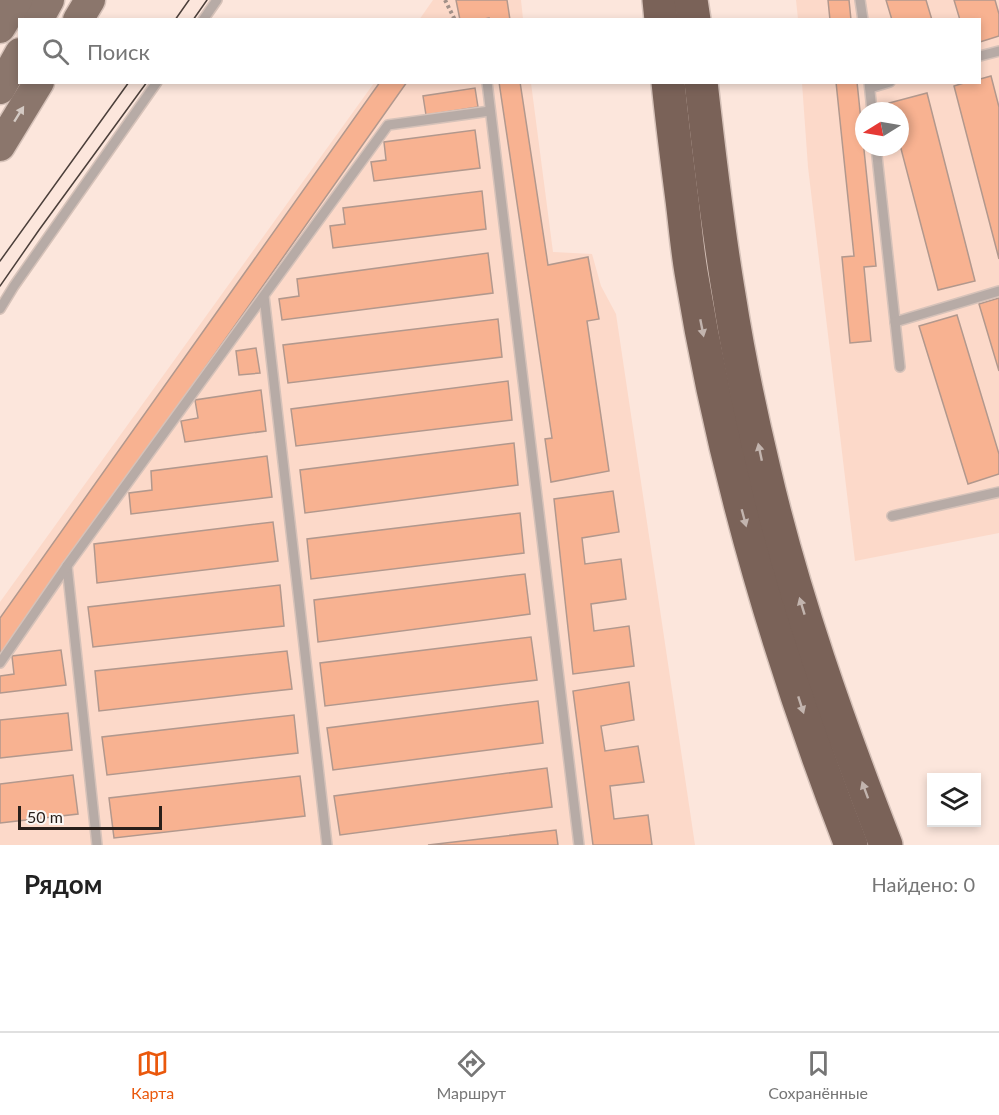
<!DOCTYPE html>
<html lang="ru">
<head>
<meta charset="utf-8">
<style>
	body { margin:0; font-family:Lato,sans-serif; background:#f6f6f6; color:#222 }
	.controls { position:absolute; right:18px; bottom:18px; display:grid; overflow:hidden; border-radius:0px; box-shadow:0 3px 9px #0003 }
	.controls button { width:54px; height:54px; display:grid; place-items:center; padding:0; border:0; border-bottom:2px solid #e0e0e0; background:#fff; color:#222; font:30px sans-serif }
	.compass { position:absolute; left:855px; top:102px; width:54px; height:54px; border-radius:50%; background:#fff; box-shadow:0 3px 9px #0003; rotate:259deg }
	.scale { position:absolute; left:18px; bottom:15px; width:144px; box-sizing:border-box; padding-left:6px; border:3px solid #291f1a; border-top:0; font-size:16px; line-height:21px; white-space:nowrap; color:#291f1a; -webkit-text-stroke:4px #fcf7f4; paint-order:stroke }
	.list { margin:0; padding:0; list-style:none }
	h2 { display:flex; justify-content:space-between; align-items:center; height:78px; margin:0; padding:0 24px; font-size:26px }
	h2 small { font-size:20px; font-weight:400; color:#767676 }
	.icon { flex:none; width:33px; height:33px; fill:none; stroke:currentColor; stroke-width:2; stroke-linecap:round; stroke-linejoin:round }
	.map { position:relative; flex:none; width:999px; height:845px; overflow:hidden }
	.search { position:absolute; background:#fff; box-shadow:0 3px 9px #0003; left:18px; right:18px; top:18px; height:66px; display:flex; align-items:center; gap:15px; box-sizing:border-box; padding:0 21px; border-radius:0px; color:#767676; font-size:22px }
	.sheet { height:186px; background:#fff }
	nav { display:flex; justify-content:space-around; align-items:center; box-sizing:border-box; height:84px; border-top:2px solid #e0e0e0; background:#fff; font-size:16px; color:#767676 }
	nav a { display:grid; justify-items:center; gap:3px }
	nav .on { color:#ea580c }
	.map>svg:first-child { display:block }
	.built { fill:#fcd9c9; fill-rule:evenodd }
	.building { fill:#f8b291; stroke:#b2988d; stroke-width:1.5 }
	.lines { fill:none; stroke-linecap:round; stroke-linejoin:round }
	.lane-casing { stroke:#d6c2b9; stroke-width:12 }
	.primary-casing { stroke:#d6c2b9; stroke-width:33 }
	.highway-casing { stroke:#d6c2b9; stroke-width:36 }
	.path { stroke:#a19088; stroke-width:4; stroke-dasharray:3 3; stroke-linecap:butt }
	.lane { stroke:#b7aba6; stroke-width:9 }
	.primary { stroke:#8b766c; stroke-width:30 }
	.highway { stroke:#7a6258; stroke-width:33 }
	.tram { stroke:#4b3f3a; stroke-width:1.5 }
	.oneway { fill:#d4cac4 }
	.oneway2 { fill:#c2b4ae }
</style>
</head>
<body>
<div class="map">
<svg width="999" height="845" viewBox="0 0 999 845">
	<rect width="100%" height="100%" fill="#fce6dc"/>
	<g class="built">
		<path d="M433 0H521L523 19 419 20Z"/>
		<path d="M796 0H999V533L855 561 808 167 802 83 980 82V20L798 19ZM864 111H900V147H864Z"/>
		<path d="M374 83H531L553 252 592 254 601 286 616 314 695 845H0V602Z"/>
	</g>
	<g class="building">
		<path d="M456 0H507L510 20H489V18L480 20H460Z"/>
		<path d="M828 0H849L851 20H830Z"/>
		<path d="M886 0H926L932 20H892Z"/>
		<path d="M954 0H995L999 14V36L980 42V20H960Z"/>
		<path d="M991 76 999 107V259L954 86 967 82H980V79Z"/>
		<path d="M380 82H407L0 658V618Z"/>
		<path d="M499 82H520L548 265 588 257 599 319 587 321 609 471 551 482 545 439 552 438Z"/>
		<path d="M836 82H857L876 266 864 267 871 341 850 343 842 257 854 256Z"/>
		<path d="M475 88 478 107 426 115 423 96Z"/>
		<path d="M927 93 975 281 938 290 900 145V111H891L889 103Z"/>
		<path d="M475 130 480 168 374 181 371 162 386 160 384 142Z"/>
		<path d="M482 191 486 229 333 248 330 226 345 224 343 208Z"/>
		<path d="M488 253 493 293 282 320 279 299 299 296 297 279Z"/>
		<path d="M999 298V371L979 304Z"/>
		<path d="M957 315 999 454V474L968 484 919 326Z"/>
		<path d="M498 319 502 357 288 383 283 345Z"/>
		<path d="M256 348 260 373 239 375 236 351Z"/>
		<path d="M508 381 512 420 296 446 291 409Z"/>
		<path d="M261 390 266 431 185 442 181 421 198 418 195 400Z"/>
		<path d="M514 443 518 485 305 513 300 470Z"/>
		<path d="M267 456 272 497 131 514 129 493 152 490 151 471Z"/>
		<path d="M613 491 619 532 582 538 585 564 621 559 626 599 591 604 594 631 629 626 634 666 573 674 554 499Z"/>
		<path d="M520 513 524 553 311 579 307 539Z"/>
		<path d="M273 522 278 561 97 583 94 544Z"/>
		<path d="M525 574 530 614 318 642 314 600Z"/>
		<path d="M280 585 284 626 93 647 88 607Z"/>
		<path d="M531 637 537 680 325 706 320 663Z"/>
		<path d="M61 650 66 685 0 693V676L14 674 12 656Z"/>
		<path d="M287 651 292 689 99 711 95 671Z"/>
		<path d="M629 682 634 720 601 726 605 751 638 746 644 782 610 786 614 819 648 815 652 845H593L573 691Z"/>
		<path d="M538 701 543 743 333 770 327 728Z"/>
		<path d="M68 713 72 750 0 758V720Z"/>
		<path d="M294 715 298 753 107 775 102 737Z"/>
		<path d="M547 768 552 807 340 835 334 796Z"/>
		<path d="M73 775 78 814 0 823V784Z"/>
		<path d="M300 776 305 816 114 838 109 798Z"/>
		<path d="M556 830 558 845H428Z"/>
	</g>
	<g class="lines">
		<g class="lane-casing">
			<g id="lane">
				<path d="M860 0 863 20"/>
				<path d="M203 20 217 0"/>
				<path d="M980 56 999 51"/>
				<path d="M487 82 579 845"/>
				<path d="M869 82 872 111"/>
				<path d="M870 88 890 82"/>
				<path d="M876 147 900 367"/>
				<path d="M264 296 327 845"/>
				<path d="M0 309 14 286 157 82"/>
				<path d="M895 322 999 291"/>
				<path d="M892 516 999 492"/>
				<path d="M67 566 97 845"/>
				<path d="M0 663 67 566 388 125 490 111"/>
			</g>
		</g>
		<g class="primary-casing">
			<g id="primary">
				<path d="M38 20 49 0"/>
				<path d="M78 20 90 0"/>
				<path d="M0 28 17 0"/>
				<path d="M0 89 20 53"/>
				<path d="M0 146 39 82"/>
			</g>
		</g>
		<g class="highway-casing">
			<g id="highway">
				<path d="M659 0 661 20"/>
				<path d="M691 0 694 20"/>
				<path d="M668 82C672 122 677 161 682 200 685 224 687 248 691 272 723 468 779 660 851 845"/>
				<path d="M701 82C709 153 717 224 729 295 738 353 750 411 764 469 793 595 839 724 886 845"/>
			</g>
		</g>
		<path class="path" d="M445 0 455 20"/>
		<use href="#lane" class="lane"/>
		<use href="#primary" class="primary"/>
		<use href="#highway" class="highway"/>
		<g class="tram">
			<path d="M175 20 189 0"/>
			<path d="M193 20 207 0"/>
			<path d="M0 261 129 82"/>
			<path d="M0 286 39 230 147 82"/>
		</g>
	</g>
	<defs><path id="oneway-solid" d="M-6-.8H1V-3.2L6.5 0L1 3.2V.8H-6Z" transform="scale(1.5)"/></defs>
	<use class="oneway" href="#oneway-solid" transform="translate(19 114) rotate(-58)"/>
	<g class="oneway2">
		<use href="#oneway-solid" transform="translate(702 328) rotate(79)"/>
		<use href="#oneway-solid" transform="translate(760 452) rotate(-102)"/>
		<use href="#oneway-solid" transform="translate(744 518) rotate(75)"/>
		<use href="#oneway-solid" transform="translate(802 606) rotate(-107)"/>
		<use href="#oneway-solid" transform="translate(801 705) rotate(72)"/>
		<use href="#oneway-solid" transform="translate(865 790) rotate(-110)"/>
	</g>
</svg>
<div class="controls">
<button><svg class="icon" aria-label="layers" viewBox="0 0 24 24"><path d="M12 4l9 5-9 5-9-5zM3 14l9 5 9-5"/></svg></button>
</div>
<svg class="compass" viewBox="-18 -18 36 36"><path d="M0-13l5 13h-10z" fill="#e53935"/><path d="M0 13l5-13h-10z" fill="#767676"/></svg>
<div class="scale">50 m</div>
<div class="search"><svg class="icon" aria-label="search" viewBox="0 0 24 24"><circle cx="10" cy="10" r="6"/><path d="M15 15l6 6"/></svg>Поиск</div>
</div>
<section class="sheet">
<h2>Рядом<small>Найдено: 0</small></h2>
<ul class="list">
</ul>
</section>
<nav>
<a class="on"><svg class="icon" aria-label="map" viewBox="0 0 24 24"><path d="M3 6l6-2 6 2 6-2v14l-6 2-6-2-6 2zM9 4v14M15 6v14"/></svg>Карта</a>
<a><svg class="icon" aria-label="directions" viewBox="0 0 24 24"><path d="M12 3l9 9-9 9-9-9zM9 14v-3h6M13 9l2 2-2 2"/></svg>Маршрут</a>
<a><svg class="icon" aria-label="saved" viewBox="0 0 24 24"><path d="M7 4h10v16l-5-4-5 4z"/></svg>Сохранённые</a>
</nav>
</body>
</html>
